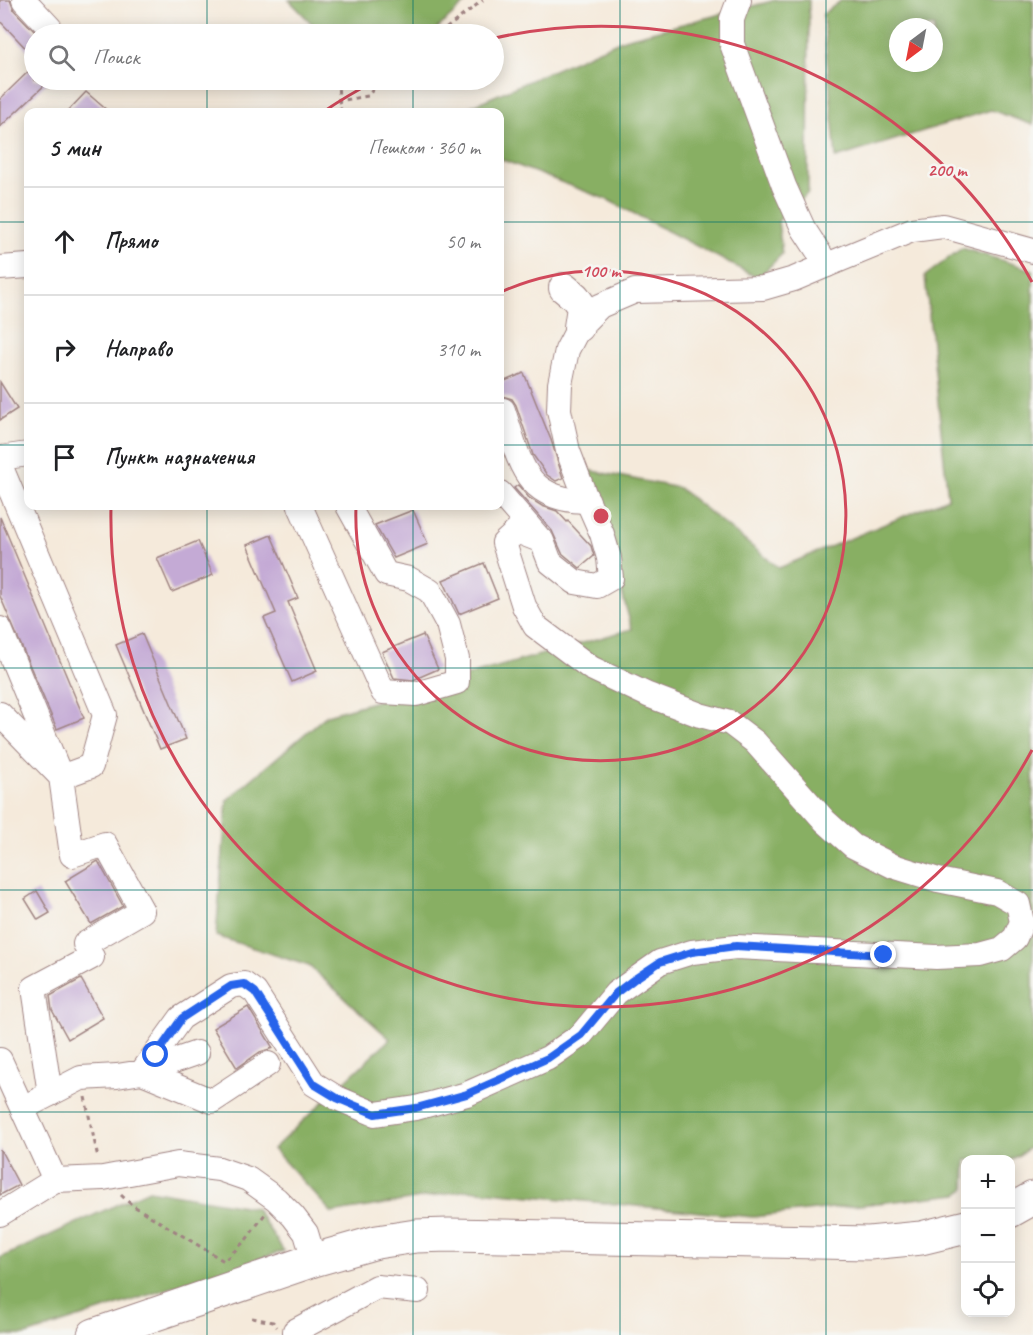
<!DOCTYPE html>
<html lang="ru">
<head>
<meta charset="utf-8">
<style>
	body { margin:0; font-family:Caveat,sans-serif; background:#f2f2f2; color:#202124 }
	.controls { position:absolute; right:18px; bottom:18px; display:grid; overflow:hidden; border-radius:12px; box-shadow:0 3px 15px #0003 }
	.controls button { width:54px; height:54px; display:grid; place-items:center; padding:0; border:0; border-bottom:2px solid #e0e0e0; background:#fff; color:#202124; font:30px sans-serif }
	.compass { position:absolute; left:889px; top:18px; width:54px; height:54px; border-radius:50%; background:#fff; box-shadow:0 3px 15px #0003; rotate:212deg }
	.stop { position:absolute; width:18px; height:18px; margin:-14px; border:4px solid #2563eb; border-radius:50%; background:#fff }
	.stop.end { background:#2563eb; border-color:#fff; box-shadow:0 2px 6px #0008 }
	.list { margin:0; padding:0; list-style:none }
	h2 { display:flex; justify-content:space-between; align-items:center; height:78px; margin:0; padding:0 24px; font-size:26px }
	h2 small { font-size:20px; font-weight:400; color:#757577 }
	.list li { display:grid; grid-template-columns:39px 1fr auto; gap:18px; align-items:center; box-sizing:border-box; height:108px; padding:0 24px; border-top:2px solid #e0e0e0 }
	.list b { display:block; font-size:22px; white-space:nowrap }
	.list em { font-size:20px; font-style:normal; color:#757577 }
	.icon { flex:none; width:33px; height:33px; fill:none; stroke:currentColor; stroke-width:2; stroke-linecap:round; stroke-linejoin:round }
	.map { position:relative; flex:none; width:1033px; height:1335px; overflow:hidden }
	.search { position:absolute; background:#fff; box-shadow:0 3px 15px #0003; left:24px; top:24px; width:480px; height:66px; display:flex; align-items:center; gap:15px; box-sizing:border-box; padding:0 21px; border-radius:33px; color:#757577; font-size:22px }
	.panel { position:absolute; background:#fff; box-shadow:0 3px 15px #0003; left:24px; top:108px; width:480px; height:402px; border-radius:12px }
	.map>svg:first-child { display:block }
	.forest { fill:#88af64; stroke:#696748; stroke-width:1.5; fill-rule:evenodd }
	.building { fill:#c4aad5 }
	.lines { fill:none; stroke-linecap:round; stroke-linejoin:round }
	.minor-casing { stroke:#a08483; stroke-width:26 }
	.major-casing { stroke:#a08483; stroke-width:32 }
	.highway-casing { stroke:#a08483; stroke-width:35 }
	.path { stroke:#a08483; stroke-width:3; stroke-dasharray:4.5 4.5; stroke-linecap:butt }
	.minor { stroke:#fff; stroke-width:24 }
	.major { stroke:#fff; stroke-width:30 }
	.highway { stroke:#fff; stroke-width:33 }
	.route { stroke:#2563eb; stroke-width:8 }
	.grid { fill:none; stroke:#0f766e; stroke-width:1.5; stroke-opacity:0.55 }
	.ring { fill:none; stroke:#d1495b; stroke-width:3 }
	.centre { fill:#d1495b; stroke:#f6f6f2; stroke-width:3 }
	.ring-label { font-size:18px; text-anchor:middle; font-weight:bold; fill:#d1495b; stroke:#f6f6f2; stroke-width:5; stroke-linejoin:round; paint-order:stroke }
</style>
</head>
<body>
<div class="map">
<svg width="1033" height="1335" viewBox="0 0 1033 1335">
	<rect width="100%" height="100%" fill="#f6f6f2"/>
	<filter id="ink" filterUnits="userSpaceOnUse"><feTurbulence type="fractalNoise" baseFrequency=".0167" numOctaves="2"/><feDisplacementMap in="SourceGraphic" scale="12" xChannelSelector="R" yChannelSelector="G"/><feConvolveMatrix kernelMatrix="1 2 1 2 8 2 1 2 1" color-interpolation-filters="sRGB"/></filter>
	<filter id="wash" filterUnits="userSpaceOnUse"><feTurbulence type="fractalNoise" baseFrequency=".008" numOctaves="4" result="noise"/><feDisplacementMap in="SourceGraphic" scale="24" xChannelSelector="R" yChannelSelector="G"/><feGaussianBlur stdDeviation="1.35" result="paint"/><feColorMatrix in="noise" values="0 0 0 0 0 0 0 0 0 0 0 0 0 0 0 0 0 1.4 0 .05"/><feComposite in="paint" operator="in"/></filter>
	<g filter="url(#wash)">
		<rect width="100%" height="100%" fill="#f5eadb"/>
		<g class="forest">
			<path d="M289 0H469L431 34H322Z"/>
			<path d="M776 0H809L808 193 778 221 782 254 758 278 608 200 500 159V112H458L624 39Z"/>
			<path d="M842 0H1033V125L991 110 836 158 823 14ZM898 27H934V63H898Z"/>
			<path d="M962 248 1033 270V1146L1011 1160H966L965 1189 958 1194 753 1217 468 1190 332 1213 273 1149 390 1039 309 966 216 936 227 800 327 715 632 629 588 470 679 488 779 568 948 498 925 276Z"/>
			<path d="M149 1190 255 1208 284 1251 26 1335H0V1258Z"/>
		</g>
		<g id="blocks">
			<g class="building">
				<path d="M0 0H10L14 10 37 34H34V57L0 21Z"/>
				<path d="M34 66V80H50L0 127V99Z"/>
				<path d="M86 92 109 112H67Z"/>
				<path d="M524 373 551 440 563 478 556 481 547 475 533 455 516 405 512 399 502 396 500 391V383Z"/>
				<path d="M0 382 17 409 0 420Z"/>
				<path d="M518 485 529 498 542 506 557 511 567 522 568 521 591 546 594 556 580 568 562 553 552 531 514 488Z"/>
				<path d="M413 510 428 544 394 558 375 525Z"/>
				<path d="M0 517 84 718 57 729 0 596Z"/>
				<path d="M271 535 298 598 288 602 317 671 292 682 264 618 276 613 247 545Z"/>
				<path d="M198 541 213 575 172 592 157 558Z"/>
				<path d="M484 563 498 598 459 614 443 580Z"/>
				<path d="M142 634 186 739 160 749 116 645Z"/>
				<path d="M423 635 438 669 413 680 394 678 382 652Z"/>
				<path d="M98 861 123 906 91 924 65 881Z"/>
				<path d="M37 891 50 913 38 920 25 899Z"/>
				<path d="M81 979 103 1018 68 1039 52 1010 50 996Z"/>
				<path d="M248 1007 273 1048 260 1052 237 1068 213 1028Z"/>
				<path d="M0 1149 19 1185 0 1195Z"/>
			</g>
		</g>
	</g>
	<g filter="url(#ink)">
		<use href="#blocks" fill-opacity="0" stroke="#a08483" stroke-width="1.5"/>
		<g class="lines">
			<g class="minor-casing">
				<g id="minor">
					<path d="M24 0 50 28"/>
					<path d="M739 0 732 19V44L784 186 803 228 827 265 912 230 943 226 1033 251"/>
					<path d="M0 268 28 266"/>
					<path d="M503 410C520 461 523 501 588 501"/>
					<path d="M0 458 28 454"/>
					<path d="M0 465 105 715 91 766 61 777 0 629"/>
					<path d="M500 493 538 537"/>
					<path d="M300 506 383 692 416 694 457 682V659L448 624 430 591 409 579 386 574 348 506"/>
					<path d="M0 714 61 777 72 855 105 844 142 911 85 944"/>
					<path d="M197 1053 142 1072 212 1101 268 1064"/>
					<path d="M0 1060 55 1180 103 1178 178 1164 219 1169 248 1179 276 1199 293 1216 306 1233 314 1260"/>
					<path d="M50 1094 34 988 92 957"/>
					<path d="M23 1108 81 1078 117 1076 142 1072 181 1018 231 986 244 984 255 992 314 1084 337 1098 375 1114 416 1108 467 1094 548 1058 581 1035 616 993 660 962 692 952 736 947 936 957 980 955 1002 949 1015 938 1022 922 1018 904 997 892 938 880 893 866 853 846 825 821 755 742 730 723 700 715 648 695 591 668 535 626 524 606 504 543 517 531 542 541 550 562 575 582 597 586 611 578 609 558 602 534 584 493 568 451 559 410 560 384 567 350 579 327 600 306 635 291 763 288 794 279 827 265"/>
					<path d="M0 1214 55 1180"/>
					<path d="M295 1335V1331L377 1287 418 1291"/>
				</g>
			</g>
			<g class="major-casing">
				<path id="major" d="M564 288 575 297 582 307 579 327"/>
			</g>
			<g class="highway-casing">
				<g id="highway">
					<path d="M1010 1211 1033 1198"/>
					<path d="M94 1335 314 1260 377 1242 416 1236 449 1235 869 1243 921 1238 966 1227"/>
				</g>
			</g>
			<g class="path">
				<path d="M307 30 318 34"/>
				<path d="M439 34 483 0"/>
				<path d="M338 80 339 101"/>
				<path d="M341 112 339 101 368 96 380 80"/>
				<path d="M85 1097 98 1158"/>
				<path d="M121 1195 132 1205 224 1261 246 1240 265 1214"/>
				<path d="M252 1318 273 1322 277 1327"/>
			</g>
			<use href="#minor" class="minor"/>
			<use href="#major" class="major"/>
			<use href="#highway" class="highway"/>
		</g>
	</g>
	<g class="lines" filter="url(#ink)">
		<path class="route" d="M156 1055 182 1018 231 986 244 984 255 992 314 1084 337 1098 375 1114 416 1108 467 1094 548 1058 581 1035 616 993 633 980 660 962 692 952 736 946 884 955"/>
	</g>
	<path class="grid" d="M207 0V34M413 0V34M620 0V1335M826 0V1335M207 80V112M413 80V112M0 222H28M500 222H1033M0 445H28M500 445H1033M207 506V1335M413 506V1335M0 668H1033M0 890H1033M0 1112H1033"/>
	<g class="ring">
		<path d="M501 292A245 245 0 1 1 356 507"/>
		<path d="M1032 750A490 490 0 0 1 111 507M323 112A490 490 0 0 1 375 81M495 38A490 490 0 0 1 1032 282"/>
	</g>
	<circle cx="601" cy="516" r="9" class="centre"/>
	<g class="ring-label">
		<text x="947" y="176">200 m</text>
		<text x="601" y="277">100 m</text>
	</g>
</svg>
<div class="controls">
<button>+</button>
<button>−</button>
<button><svg class="icon" aria-label="locate" viewBox="0 0 24 24"><circle cx="12" cy="12" r="6"/><path d="M12 2v4M12 18v4M2 12h4M18 12h4"/></svg></button>
</div>
<svg class="compass" viewBox="-18 -18 36 36"><path d="M0-13l5 13h-10z" fill="#e53935"/><path d="M0 13l5-13h-10z" fill="#757577"/></svg>
<div class="stop" style="left:156px;top:1055px"></div>
<div class="stop end" style="left:884px;top:955px"></div>
<div class="search"><svg class="icon" aria-label="search" viewBox="0 0 24 24"><circle cx="10" cy="10" r="6"/><path d="M15 15l6 6"/></svg>Поиск</div>
<section class="panel">
<h2>5 мин<small>Пешком · 360 m</small></h2>
<ul class="list">
<li><svg class="icon" aria-label="ahead" viewBox="0 0 24 24"><path d="M12 20V5M6 11l6-6 6 6"/></svg><div><b>Прямо</b></div><em>50 m</em></li>
<li><svg class="icon" aria-label="right" viewBox="0 0 24 24"><path d="M7 20v-9h11M14 6l5 5-5 5"/></svg><div><b>Направо</b></div><em>310 m</em></li>
<li><svg class="icon" aria-label="arrive" viewBox="0 0 24 24"><path d="M6 21V4h12l-3 4 3 4H6"/></svg><div><b>Пункт назначения</b></div></li>
</ul>
</section>
</div>
</body>
</html>
